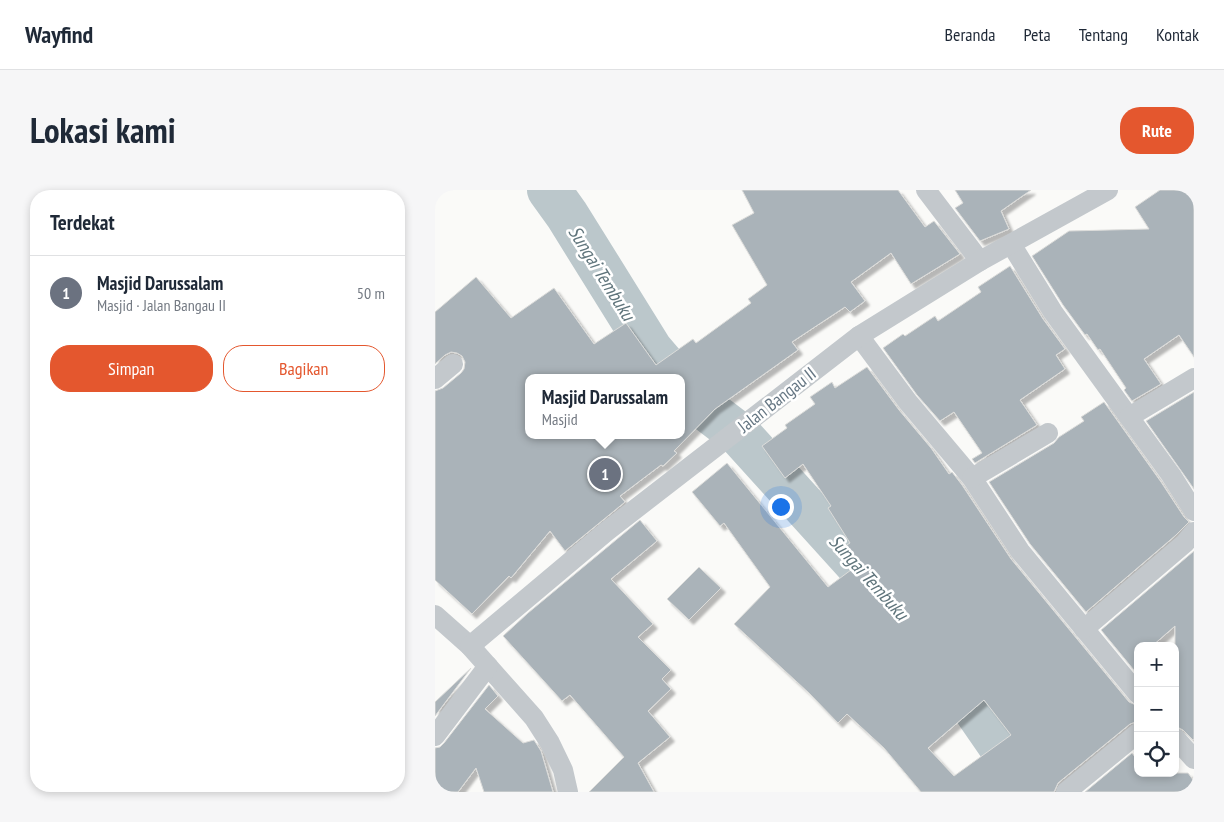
<!DOCTYPE html>
<html lang="id">
<head>
<meta charset="utf-8">
<style>
	body { margin:0; font-family:"PT Sans Narrow",sans-serif; background:#f6f6f7; color:#1f2937 }
	.controls { position:absolute; right:15px; bottom:15px; display:grid; overflow:hidden; border-radius:10px; box-shadow:0 2px 8px #0003 }
	.controls button { width:45px; height:45px; display:grid; place-items:center; padding:0; border:0; border-bottom:1px solid #e0e1e3; background:#fff; color:#1f2937; font:25px sans-serif }
	.you { position:absolute; left:345px; top:316px; width:18px; height:18px; margin:-12px; border:4px solid #fff; border-radius:50%; background:#1a73e8; box-shadow:0 0 0 8px #1a73e833 }
	.badge { display:grid; place-items:center; width:32px; height:32px; border-radius:50%; background:#e4572e; color:#fff; font-size:16px; font-weight:700 }
	.pin { position:absolute; translate:-50% -50%; border:2px solid #fff; box-shadow:0 1px 5px #0006 }
	.popup { position:absolute; left:90px; top:184px; width:160px; height:65px; box-sizing:border-box; display:grid; place-content:center; border-radius:10px; background:#fff; filter:drop-shadow(0 1px 4px #0005); font-size:16px; white-space:nowrap; color:#747a83 }
	.popup b { font-size:19px; color:#1f2937 }
	.popup::after { content:''; position:absolute; left:50%; top:100%; margin-left:-10px; border:10px solid transparent; border-top-color:#fff }
	.list { margin:0; padding:0; list-style:none }
	h2 { display:flex; justify-content:space-between; align-items:center; height:65px; margin:0; padding:0 20px; font-size:21px }
	h2 small { font-size:16px; font-weight:400; color:#747a83 }
	.list li { display:grid; grid-template-columns:32px 1fr auto; gap:15px; align-items:center; box-sizing:border-box; height:75px; padding:0 20px; border-top:1px solid #e0e1e3 }
	.list b { display:block; font-size:19px; white-space:nowrap }
	.list p { margin:0; font-size:16px; white-space:nowrap; color:#747a83 }
	.list em { font-size:16px; font-style:normal; color:#747a83 }
	.actions { display:flex; gap:10px; padding:15px 20px }
	.actions a { flex:1; padding:11px 0; border:1px solid #e4572e; border-radius:20px; text-align:center; font-size:18px; color:#e4572e }
	.actions .main { background:#e4572e; color:#fff }
	.icon { flex:none; width:28px; height:28px; fill:none; stroke:currentColor; stroke-width:2; stroke-linecap:round; stroke-linejoin:round }
	.map { position:relative; flex:none; width:759px; height:602px; overflow:hidden; border-radius:20px }
	header { display:flex; align-items:center; gap:30px; box-sizing:border-box; height:70px; padding:0 25px; background:#fff; border-bottom:1px solid #e0e1e3 }
	header strong { font-size:24px }
	nav { display:flex; gap:28px; margin-inline-start:auto; font-size:18px }
	.intro { display:flex; align-items:center; justify-content:space-between; box-sizing:border-box; height:120px; padding:0 30px }
	h1 { margin:0; font-size:35px }
	.button { padding:12px 22px; border-radius:20px; background:#e4572e; color:#fff; font-size:18px; font-weight:700 }
	main { display:flex; gap:30px; padding:0 30px }
	aside { flex:1; background:#fff; border-radius:20px; box-shadow:0 2px 8px #0003 }
	.map>svg:first-child { display:block }
	.lines { fill:none; stroke-linecap:round; stroke-linejoin:round }
	.river { stroke:#bbc7cb; stroke-width:44 }
	.building { fill:#aab3b9; stroke:#dcdcda; fill-rule:evenodd; filter:url(#shadow) }
	.minor { stroke:#c3c8cc; stroke-width:20 }
	.labels { text-anchor:middle; stroke-width:5; stroke-linejoin:round; paint-order:stroke }
	.street-label { font-size:18px; fill:#657683; stroke:#fff }
	.water-label { font-size:19px; font-style:italic; fill:#60757c; stroke:#fff }
</style>
</head>
<body>
<header>
<strong>Wayfind</strong>
<nav><a>Beranda</a><a>Peta</a><a>Tentang</a><a>Kontak</a></nav>
</header>
<div class="intro"><h1>Lokasi kami</h1><a class="button">Rute</a></div>
<main>
<aside>
<h2>Terdekat<small></small></h2>
<ul class="list">
<li><span class="badge" style="background:#6b7280">1</span><div><b>Masjid Darussalam</b><p>Masjid · Jalan Bangau II</p></div><em>50 m</em></li>
</ul>
<div class="actions"><a class="main">Simpan</a><a>Bagikan</a></div>
</aside>
<div class="map">
<svg width="759" height="602" viewBox="0 0 759 602">
	<defs>
		<filter id="shadow"><feDropShadow dx="4.5" dy="4.5" stdDeviation="1" flood-color="#0004"/></filter>
	</defs>
	<rect width="100%" height="100%" fill="#fafaf8"/>
	<g class="lines">
		<g class="river">
			<path d="M114 0 132 25 216 160 240 188"/>
			<path d="M246 195 263 213 305 245 448 403"/>
			<path d="M505 469 597 602"/>
		</g>
	</g>
	<g class="building">
		<path d="M307 0H463L490 37 499 31 525 64 476 94 456 63 416 92 430 111 415 122 410 117 357 152 363 160 280 219 239 261 242 263 228 276 226 275 185 306 190 312 130 361 115 341 76 388 74 386 37 424 0 390V201L8 198 26 183 29 179 30 172 27 166 22 163 16 162 10 165 0 174V122L41 87 76 128 119 98 159 154 191 133 221 175 258 149 261 153 316 113 313 109 332 95 297 35 319 23ZM94 188H246V245H94Z"/>
		<path d="M520 0H596L566 21 574 39 545 51 520 18 528 13Z"/>
		<path d="M725 0H759V167L744 145 709 169 726 194 697 211 689 200 691 198 665 159 663 160 652 144 650 145 628 115 597 66 634 41 714 39 700 17Z"/>
		<path d="M575 76 608 129 630 159 621 165 630 179 585 210 602 235 540 273 537 269 547 263 519 222 505 231 482 205 448 158 468 144 470 146 500 126 503 131 546 102 543 97Z"/>
		<path d="M432 177 464 220 496 258 514 284 517 282 527 295 576 369 694 512 703 516V531L695 534 623 593 619 602H486L449 558 412 524 403 533 374 503 299 434 335 397 289 333 285 336 257 302 292 273 393 397 416 380 402 361 415 353 393 318 396 316 368 274 350 288 327 256 352 238 350 235 380 214 375 207 397 192 400 198ZM549 510 576 545 519 586 493 558Z"/>
		<path d="M759 202V299L711 231Z"/>
		<path d="M669 212 726 292 749 327 754 332 741 345 651 422 595 354 554 292 619 253 624 247 649 231 646 227Z"/>
		<path d="M205 330 222 351 176 389 218 434 203 447 236 480 227 489 236 499 213 521 235 547 203 573 219 602H154L189 567 135 505 127 511 68 446 93 423Z"/>
		<path d="M759 361V549L758 550 748 540 740 536V436L717 456H703V485L666 440Z"/>
		<path d="M264 377 286 398 254 430 232 409Z"/>
		<path d="M36 478 0 526V512Z"/>
		<path d="M54 495 63 506 50 519 88 553 99 550 106 561 118 602H49L41 578 23 602H0V558L5 557 9 553Z"/>
		<path d="M697 563 703 571V583H753L759 591V602H650Z"/>
	</g>
	<g class="lines">
		<g class="minor">
			<path d="M491 0 545 71"/>
			<path d="M576 54 618 122 694 227"/>
			<path d="M424 146 473 212 537 288 585 361 703 504"/>
			<path d="M759 188 694 227 736 285 759 321"/>
			<path d="M0 189 18 174"/>
			<path d="M537 288 613 243"/>
			<path d="M0 425 35 456 99 528 115 553 128 580 133 602"/>
			<path d="M649 439 750 353 759 342"/>
			<path d="M35 456 172 341 424 146 545 71 673 0"/>
			<path d="M0 546 53 476"/>
			<path d="M740 548 759 569"/>
			<path d="M631 602 703 543"/>
		</g>
	</g>
	<g class="labels">
		<g class="street-label">
			<text transform="translate(342 210) rotate(-38)" y="6">Jalan Bangau II</text>
		</g>
		<g class="water-label">
			<text transform="translate(167 83) rotate(58)" y="7">Sungai Tembuku</text>
			<text transform="translate(434 387) rotate(48)" y="7">Sungai Tembuku</text>
		</g>
	</g>
</svg>
<div class="controls">
<button>+</button>
<button>−</button>
<button><svg class="icon" aria-label="locate" viewBox="0 0 24 24"><circle cx="12" cy="12" r="6"/><path d="M12 2v4M12 18v4M2 12h4M18 12h4"/></svg></button>
</div>
<div class="you"></div>
<div class="pin badge" style="left:170px;top:284px;background:#6b7280">1</div>
<div class="popup"><b>Masjid Darussalam</b>Masjid</div>
</div>
</main>
</body>
</html>
